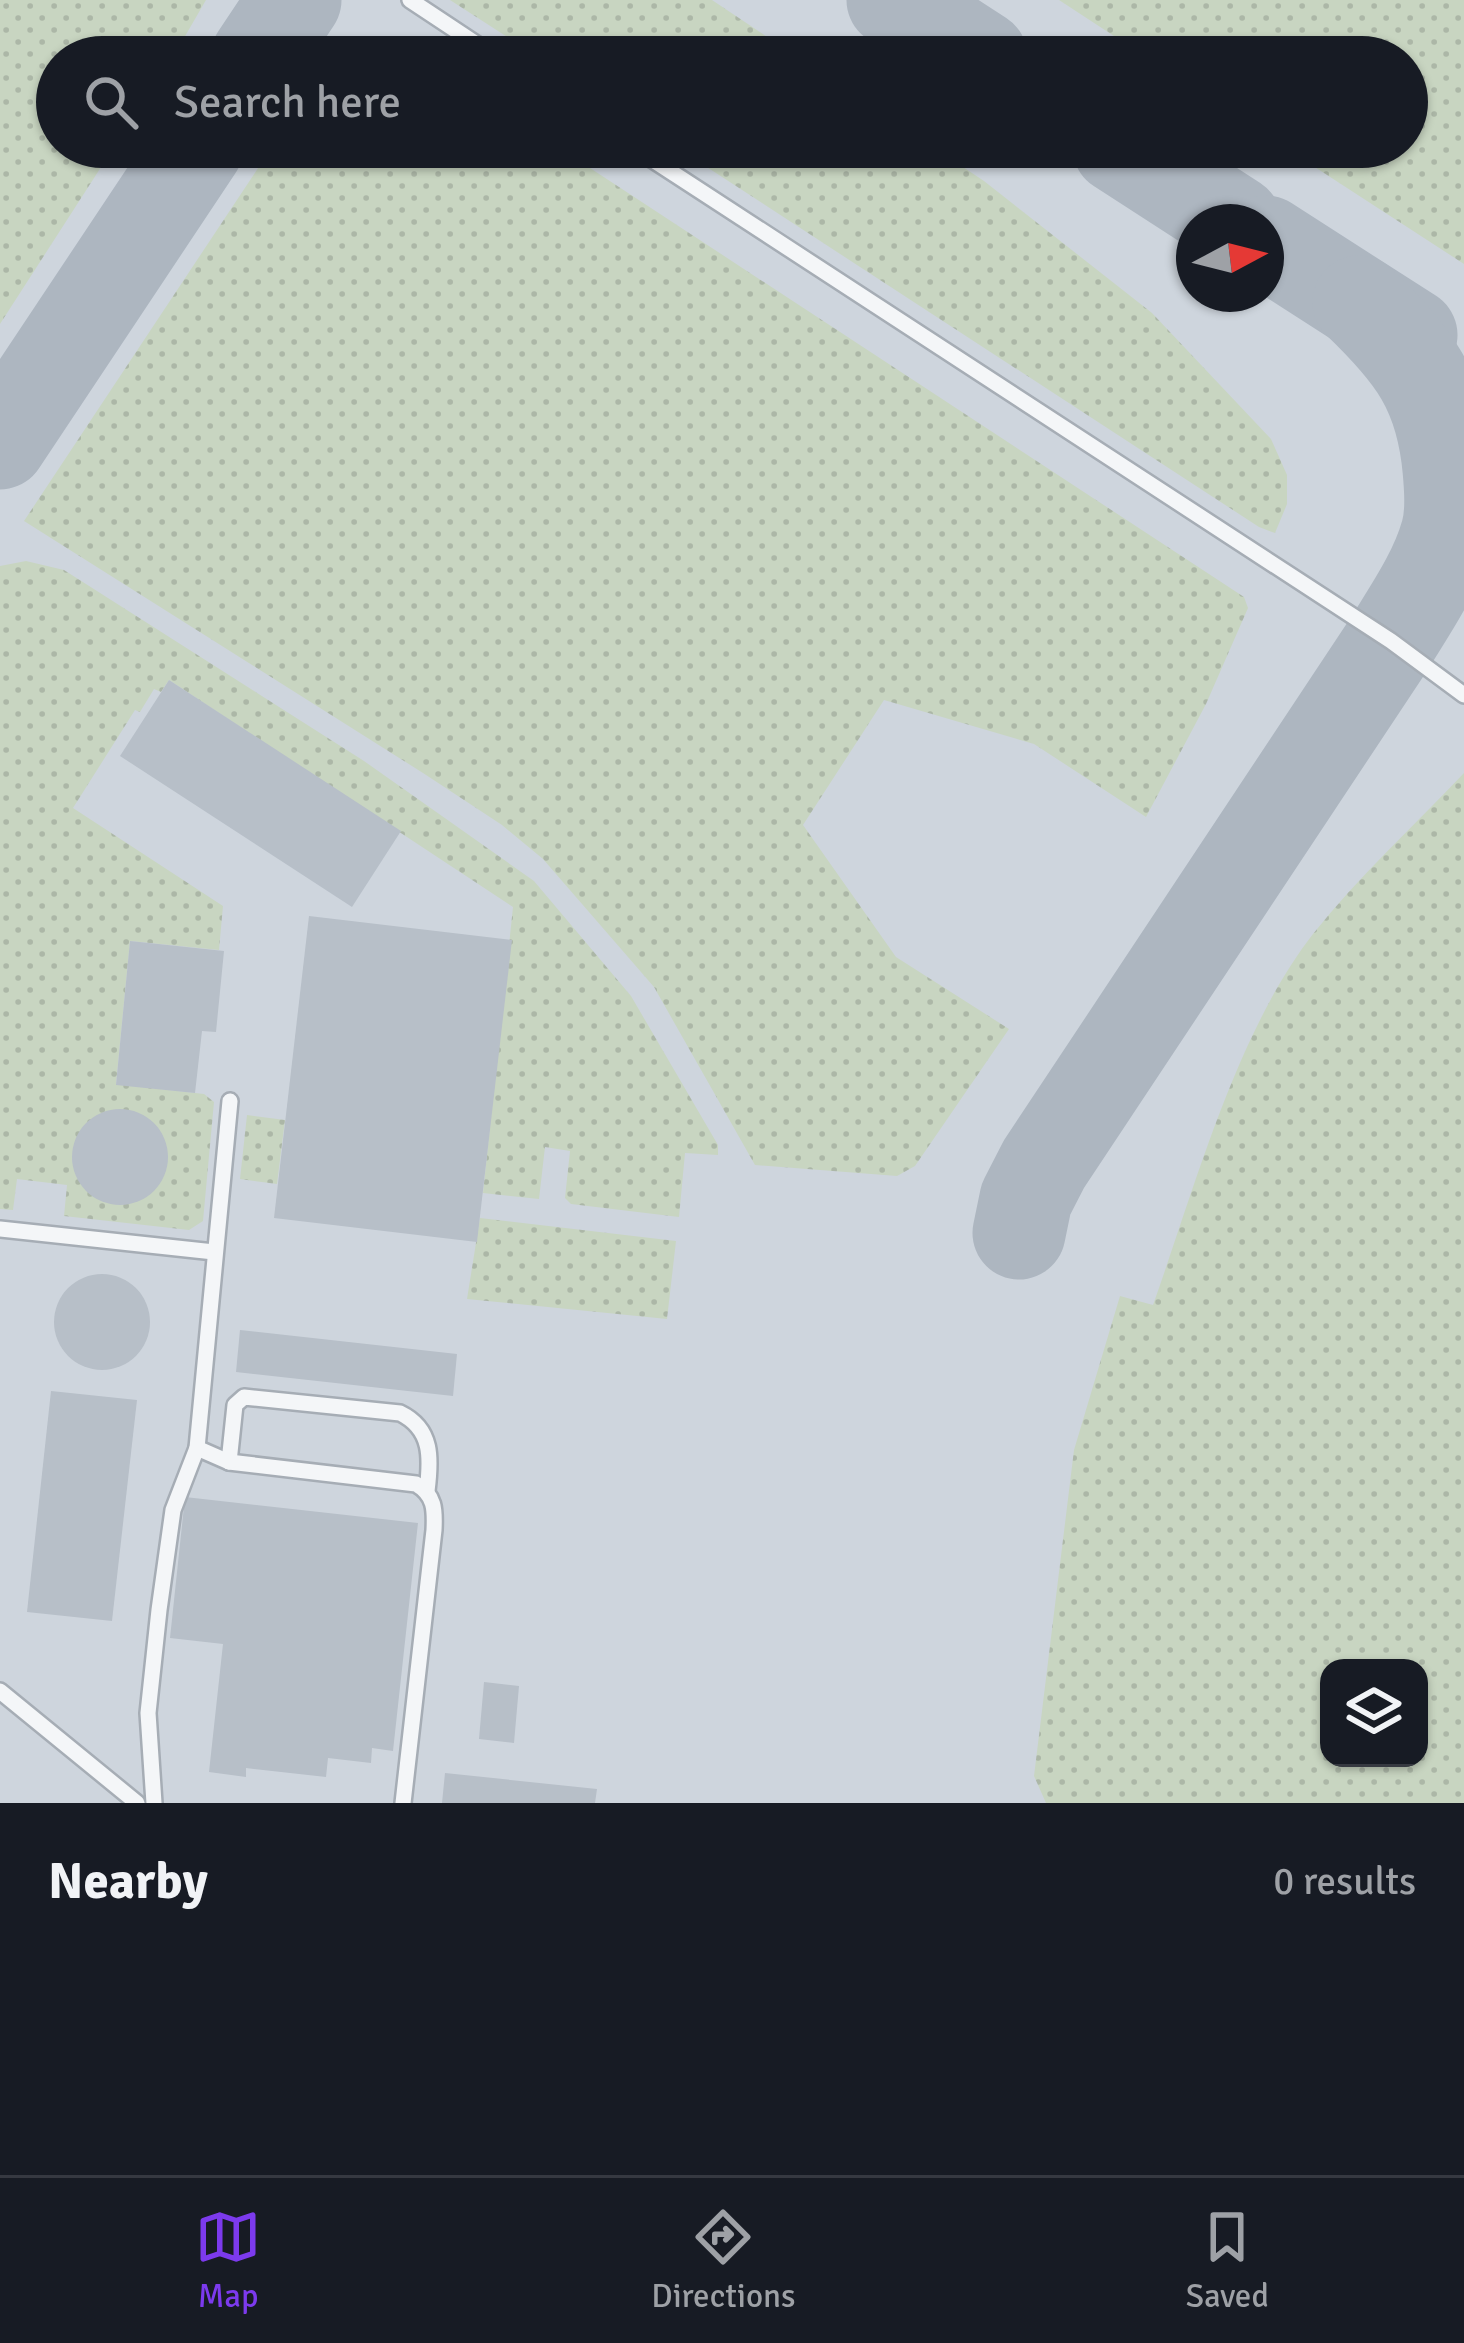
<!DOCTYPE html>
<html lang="en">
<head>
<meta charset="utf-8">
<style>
	body { margin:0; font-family:Signika,sans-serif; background:#242831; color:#f1f3f6 }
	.controls { position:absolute; right:36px; bottom:36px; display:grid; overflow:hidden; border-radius:24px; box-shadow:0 3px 9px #0004 }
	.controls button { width:108px; height:108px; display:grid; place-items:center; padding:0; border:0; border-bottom:3px solid #363941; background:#171b24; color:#f1f3f6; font:60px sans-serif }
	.compass { position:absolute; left:1176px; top:204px; width:108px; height:108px; border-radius:50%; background:#171b24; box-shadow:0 3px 9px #0004; rotate:83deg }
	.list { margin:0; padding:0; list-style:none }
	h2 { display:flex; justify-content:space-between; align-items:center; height:156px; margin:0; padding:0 48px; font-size:51px }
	h2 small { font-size:39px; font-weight:400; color:#9ea1a6 }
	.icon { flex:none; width:66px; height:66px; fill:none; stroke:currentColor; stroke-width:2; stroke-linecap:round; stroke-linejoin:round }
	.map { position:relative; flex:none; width:1464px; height:1803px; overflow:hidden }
	.search { position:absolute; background:#171b24; box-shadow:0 3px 9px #0004; left:36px; right:36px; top:36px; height:132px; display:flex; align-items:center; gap:30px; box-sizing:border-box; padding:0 42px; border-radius:66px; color:#9ea1a6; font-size:45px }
	.sheet { height:372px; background:#171b24 }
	nav { display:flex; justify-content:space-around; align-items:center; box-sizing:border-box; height:168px; border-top:3px solid #363941; background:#171b24; font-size:33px; color:#9ea1a6 }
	nav a { display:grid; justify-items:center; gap:6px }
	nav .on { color:#7c3aed }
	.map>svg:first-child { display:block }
	.built { fill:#ced5dd; fill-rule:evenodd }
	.grass { fill:url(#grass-dots); fill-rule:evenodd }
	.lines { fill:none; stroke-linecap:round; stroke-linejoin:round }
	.taxiway { stroke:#adb6c0; stroke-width:93 }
	.building { fill:#b7bfc8 }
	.service-casing { stroke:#a6adb5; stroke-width:20 }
	.service { stroke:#f4f6f8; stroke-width:15 }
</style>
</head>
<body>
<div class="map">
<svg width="1464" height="1803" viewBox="0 0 1464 1803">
	<defs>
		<pattern id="grass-dots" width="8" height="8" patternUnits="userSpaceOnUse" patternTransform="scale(3)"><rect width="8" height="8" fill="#c8d5c1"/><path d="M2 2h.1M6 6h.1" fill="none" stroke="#acb7a7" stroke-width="1.8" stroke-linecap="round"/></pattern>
	</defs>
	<rect width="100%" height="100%" fill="#e1e6ea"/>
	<path class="built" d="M0 0H1464V996L1252 1803H0ZM57 57H1407V147H57ZM1194 222H1266V294H1194Z"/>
	<g class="grass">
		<path d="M0 0H206L173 57H57V147H114L0 324Z"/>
		<path d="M450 0H712L797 57H538Z"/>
		<path d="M1059 0H1464V264L1284 147H1407V57H1146Z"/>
		<path d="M272 147H558L1244 597 1248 608 1206 704 1146 817 1034 744 884 700 803 825 896 957 1009 1029 915 1166 897 1176 755 1165 654 987 543 859 502 825 423 773 24 521Z"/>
		<path d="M676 147H933L984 181 1152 313 1271 439 1287 475V504L1275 533 1259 527Z"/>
		<path d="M26 561 64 570 364 761 534 881 631 996 718 1145V1155L685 1153 679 1217 571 1204 565 1198 570 1151 545 1147 539 1199 483 1193 513 907 169 680 161 692 154 689 140 712 135 710 73 808 223 906 219 950 130 941 116 1084 204 1094 214 1102 203 1221 189 1230 64 1216 67 1185 17 1179 13 1210 0 1209V566Z"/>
		<path d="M1464 773V1803H1046L1034 1776 1074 1450 1120 1296 1153 1305C1195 1187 1236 1033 1313 934 1358 877 1414 826 1464 773ZM1329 1668H1419V1758H1329Z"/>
		<path d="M247 1115 285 1120 277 1184 240 1179Z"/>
		<path d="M480 1218 676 1241 667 1319 467 1299Z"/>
	</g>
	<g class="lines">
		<g class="taxiway">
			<path d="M893 0 981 57"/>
			<path d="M257 57 295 0"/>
			<path d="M1119 147 1235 222"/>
			<path d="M1266 242 1411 335"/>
			<path d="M0 443 197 147"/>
			<path d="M1019 1233 1026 1199 1044 1164 1391 641C1412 607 1436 572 1447 533 1453 513 1451 490 1449 469 1442 391 1413 354 1359 302"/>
		</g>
	</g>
	<g class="building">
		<path d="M169 680 401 831 352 907 120 756Z"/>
		<path d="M309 916 512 940 477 1242 274 1218Z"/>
		<path d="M130 941 224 951 216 1032 202 1031 195 1093 116 1085Z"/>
		<circle cx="120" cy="1157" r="48"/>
		<circle cx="102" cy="1322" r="48"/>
		<path d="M240 1330 457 1354 453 1396 236 1372Z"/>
		<path d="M51 1391 137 1400 112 1621 27 1612Z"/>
		<path d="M185 1497 418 1523 393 1751 372 1748 371 1763 328 1758 326 1777 246 1768V1777L209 1772 223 1644 170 1638Z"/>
		<path d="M484 1682 519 1686 514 1743 479 1739Z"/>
		<path d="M445 1773 597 1789 595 1803H442Z"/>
	</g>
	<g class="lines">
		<g class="service-casing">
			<g id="service">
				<path d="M410 0 496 57"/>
				<path d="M633 147 1391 641 1464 695"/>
				<path d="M0 1229 214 1252"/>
				<path d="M197 1448 229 1462 416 1484C435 1495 435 1510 434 1530L403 1803"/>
				<path d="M229 1462 235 1405 244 1397 400 1413C433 1429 431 1459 427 1491"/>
				<path d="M0 1691 137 1803"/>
				<path d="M154 1803 148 1713 159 1610 173 1510 197 1448 230 1101"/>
			</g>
		</g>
		<use href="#service" class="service"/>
	</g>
</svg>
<div class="controls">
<button><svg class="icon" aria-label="layers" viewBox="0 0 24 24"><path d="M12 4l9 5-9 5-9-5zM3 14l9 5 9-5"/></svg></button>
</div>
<svg class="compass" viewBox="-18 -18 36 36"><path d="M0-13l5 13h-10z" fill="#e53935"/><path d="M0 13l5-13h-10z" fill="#9ea1a6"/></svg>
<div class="search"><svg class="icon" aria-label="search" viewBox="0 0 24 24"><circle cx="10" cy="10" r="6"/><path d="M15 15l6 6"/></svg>Search here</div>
</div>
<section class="sheet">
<h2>Nearby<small>0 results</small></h2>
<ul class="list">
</ul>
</section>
<nav>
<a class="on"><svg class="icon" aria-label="map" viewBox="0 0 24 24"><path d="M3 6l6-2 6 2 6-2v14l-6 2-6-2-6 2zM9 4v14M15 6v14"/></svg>Map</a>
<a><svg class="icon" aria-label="directions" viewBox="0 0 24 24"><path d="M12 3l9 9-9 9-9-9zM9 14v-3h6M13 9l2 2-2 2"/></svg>Directions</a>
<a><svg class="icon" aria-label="saved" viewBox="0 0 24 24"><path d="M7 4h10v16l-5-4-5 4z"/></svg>Saved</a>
</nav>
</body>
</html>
